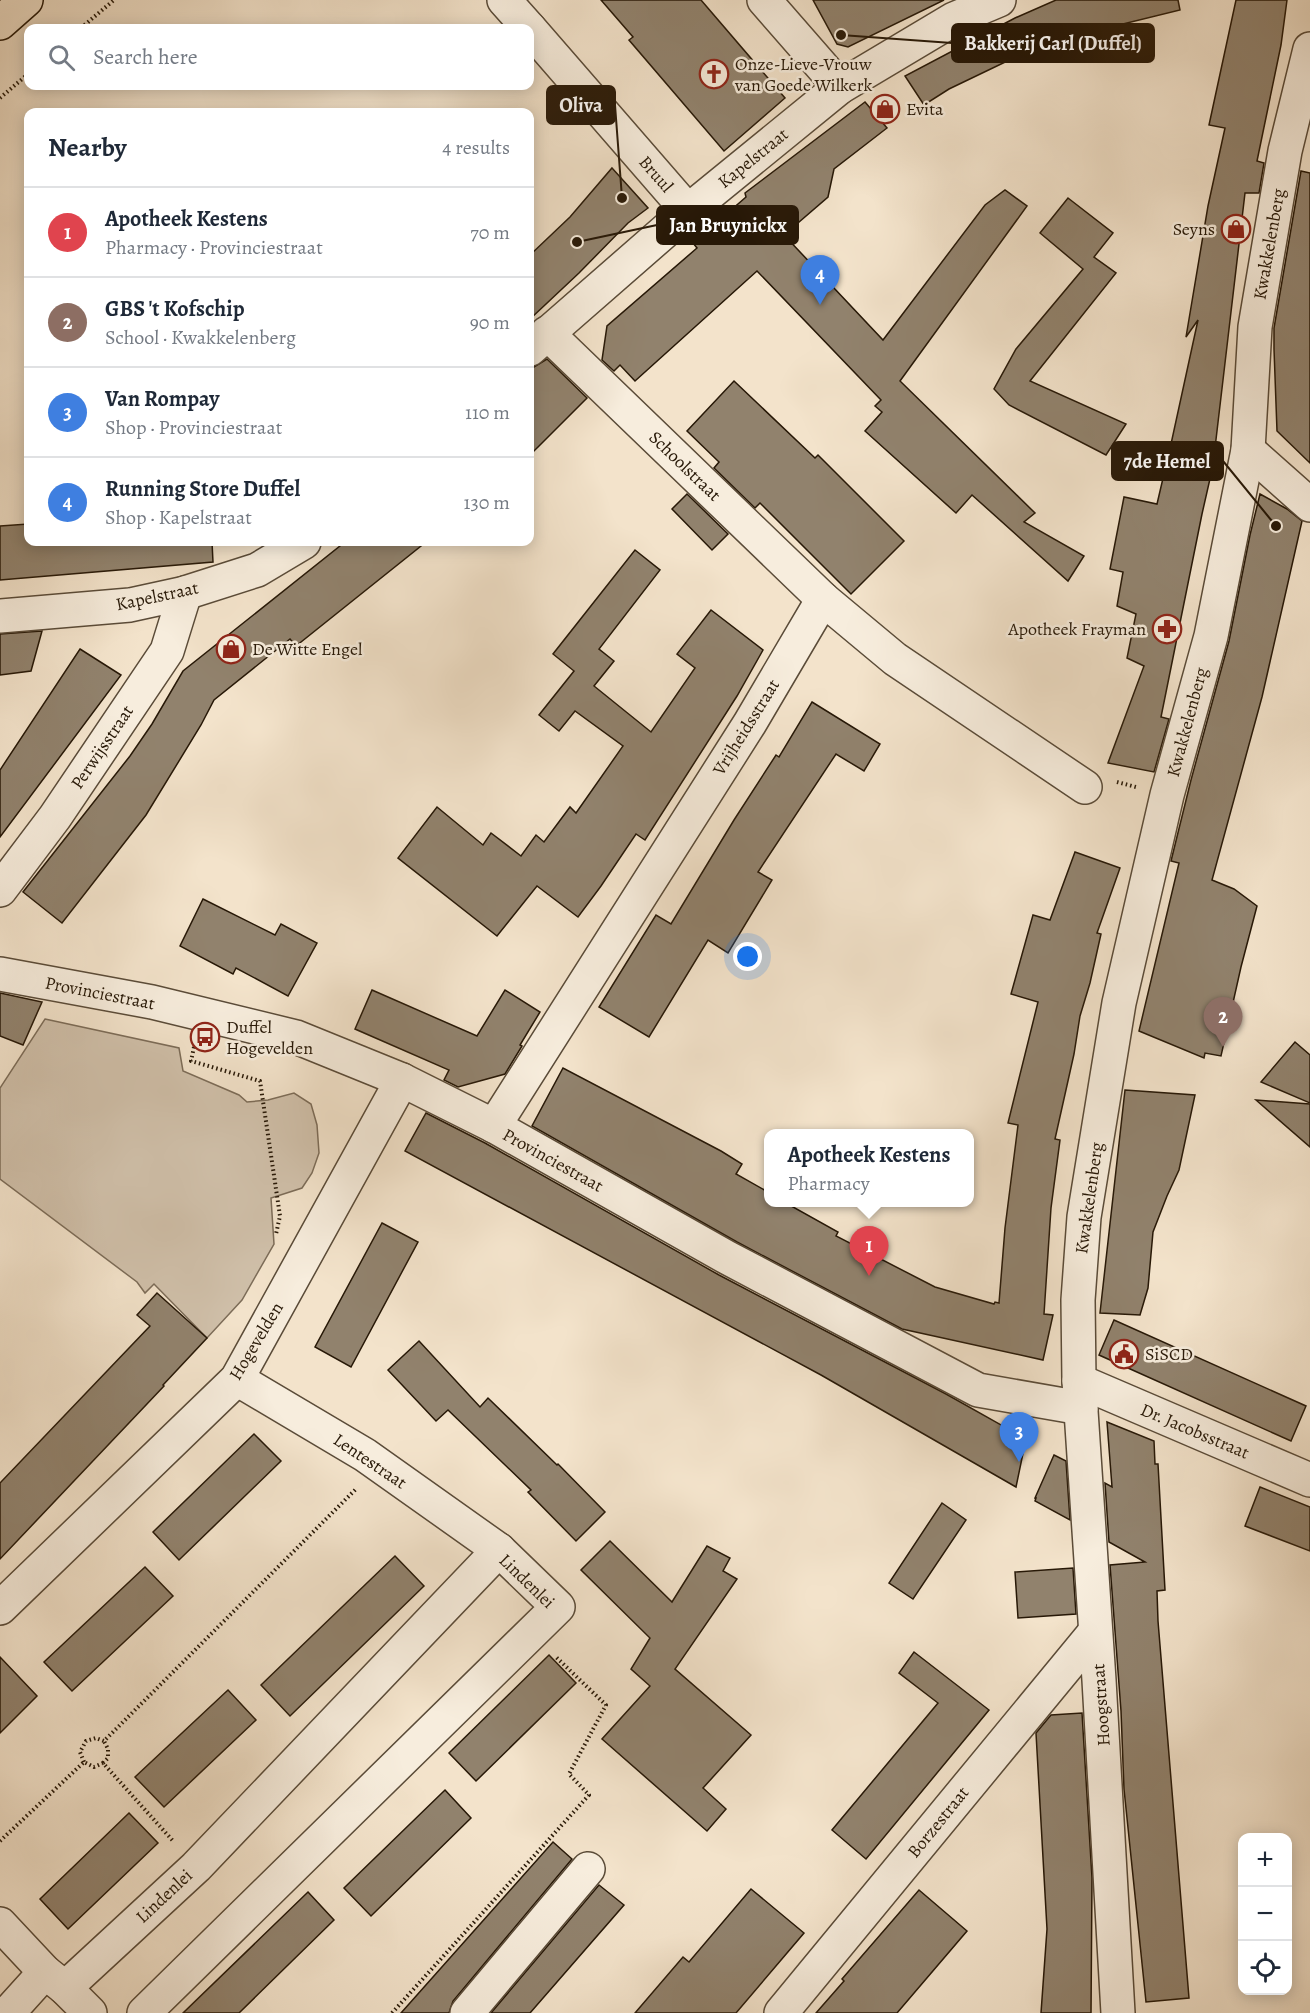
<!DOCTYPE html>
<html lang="en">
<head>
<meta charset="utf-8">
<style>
	body { margin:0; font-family:Alegreya,serif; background:#f6f6f7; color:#1f2937 }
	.controls { position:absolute; right:18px; bottom:18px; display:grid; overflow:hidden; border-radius:12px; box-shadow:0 3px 15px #0003 }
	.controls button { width:54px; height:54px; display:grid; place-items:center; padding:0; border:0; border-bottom:2px solid #e0e1e3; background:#fff; color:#1f2937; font:30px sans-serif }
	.you { position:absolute; left:748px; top:957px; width:21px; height:21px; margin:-15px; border:4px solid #fff; border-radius:50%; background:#1a73e8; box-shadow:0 0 0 9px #1a73e833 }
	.badge { display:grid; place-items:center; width:39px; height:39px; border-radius:50%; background:#7c3aed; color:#fff; font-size:20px; font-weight:700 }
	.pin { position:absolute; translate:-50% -50px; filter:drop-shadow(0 2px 3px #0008) }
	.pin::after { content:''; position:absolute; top:32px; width:21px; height:18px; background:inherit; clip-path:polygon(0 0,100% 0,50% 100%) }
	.popup { position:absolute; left:764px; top:1129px; width:210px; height:78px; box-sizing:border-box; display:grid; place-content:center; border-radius:12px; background:#fff; filter:drop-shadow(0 2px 4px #0005); font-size:20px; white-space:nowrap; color:#747a83 }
	.popup b { font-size:22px; color:#1f2937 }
	.popup::after { content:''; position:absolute; left:50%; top:100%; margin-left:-12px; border:12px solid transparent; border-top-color:#fff }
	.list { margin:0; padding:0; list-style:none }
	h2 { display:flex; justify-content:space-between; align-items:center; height:78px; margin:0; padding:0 24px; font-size:26px }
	h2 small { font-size:20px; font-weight:400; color:#747a83 }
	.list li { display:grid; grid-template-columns:39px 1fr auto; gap:18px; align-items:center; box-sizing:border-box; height:90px; padding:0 24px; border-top:2px solid #e0e1e3 }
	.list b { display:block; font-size:22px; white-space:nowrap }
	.list p { margin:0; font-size:20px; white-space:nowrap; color:#747a83 }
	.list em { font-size:20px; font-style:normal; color:#747a83 }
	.icon { flex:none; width:33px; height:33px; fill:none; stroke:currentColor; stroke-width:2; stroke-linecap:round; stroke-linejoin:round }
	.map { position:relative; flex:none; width:1310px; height:2013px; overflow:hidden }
	.search { position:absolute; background:#fff; box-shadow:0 3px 15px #0003; left:24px; top:24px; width:510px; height:66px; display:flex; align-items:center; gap:15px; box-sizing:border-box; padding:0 21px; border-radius:12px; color:#747a83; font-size:22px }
	.panel { position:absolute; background:#fff; box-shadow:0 3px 15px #0003; left:24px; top:108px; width:510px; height:438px; border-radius:12px }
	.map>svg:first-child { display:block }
	.green { fill:#d0c0aa; stroke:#7c6c58; stroke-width:1.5 }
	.building { fill:#91826d; stroke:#271807; stroke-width:1.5 }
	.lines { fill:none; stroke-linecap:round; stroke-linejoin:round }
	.minor-casing { stroke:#5a4b38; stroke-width:36 }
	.major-casing { stroke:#271807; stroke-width:36 }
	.path { stroke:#271807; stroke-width:4; stroke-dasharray:1.5 3; stroke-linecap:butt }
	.minor { stroke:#f7eddd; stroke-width:33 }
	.major { stroke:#f3e3cb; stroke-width:33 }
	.labels { text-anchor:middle; stroke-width:5; stroke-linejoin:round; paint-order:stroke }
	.poi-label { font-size:18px; fill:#271807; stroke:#f7eddd; text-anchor:start }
	.street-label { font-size:18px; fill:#271807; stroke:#f7eddd }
	.leader { fill:none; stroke:#271807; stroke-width:2 }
	.callout-dot { fill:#271807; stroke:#f7eddd; stroke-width:2 }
	.callout { fill:#271807; stroke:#271807; stroke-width:2 }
	.callout-label { font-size:20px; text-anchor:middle; font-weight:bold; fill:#fff }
</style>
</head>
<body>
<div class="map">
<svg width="1310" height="2013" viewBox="0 0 1310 2013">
	<rect width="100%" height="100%" fill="#f3e3cb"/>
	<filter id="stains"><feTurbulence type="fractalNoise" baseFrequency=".00333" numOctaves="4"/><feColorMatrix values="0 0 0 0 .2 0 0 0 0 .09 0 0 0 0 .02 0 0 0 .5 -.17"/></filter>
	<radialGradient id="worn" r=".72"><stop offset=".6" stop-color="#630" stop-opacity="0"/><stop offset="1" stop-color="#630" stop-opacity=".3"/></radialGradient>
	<path class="green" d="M45 1019 179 1048 183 1071 239 1095 247 1102 268 1100 294 1093 311 1104 317 1125 319 1153 312 1173 302 1188 271 1198 274 1244 242 1300 207 1338 154 1284 145 1293 137 1282 0 1179V1088Z"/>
	<g class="building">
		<path d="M601 0H701L785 98 724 151 629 40 633 37Z"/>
		<path d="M813 0H944L848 47 837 44Z"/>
		<path d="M1056 0H1178L1180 10 1070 37 1028 51 949 89 924 105 905 76 1015 18Z"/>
		<path d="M1236 0H1287L1281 45 1257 161 1264 163 1259 193H1245L1215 448H1217L1202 514 1161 717 1169 719 1154 772 1108 763 1144 666 1127 658 1136 614 1117 606 1123 572 1110 569 1124 497 1157 504 1171 444 1198 320 1186 337 1208 206 1225 128 1209 125Z"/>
		<path d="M865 102 887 128 834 169 828 197 784 235 883 340 985 205 1005 190 1027 206 900 381 1035 513 1024 522 1084 556 1068 581 972 495 956 513 865 431 882 412 875 406 881 400 757 271 635 381 620 365 614 371 602 360 607 326 697 248 693 243 746 197 745 193Z"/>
		<path d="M612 168 648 208 628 223 579 273 530 319V255L570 217Z"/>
		<path d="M1301 171 1310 173V463L1277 431 1274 349V328Z"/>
		<path d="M1068 198 1113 233 1094 257 1116 273 1030 381 1126 424 1106 455 1009 405 994 389 1016 349 1083 269 1040 233Z"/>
		<path d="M547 359 587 398 530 455V367H534Z"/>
		<path d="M734 381 815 458 818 455 904 541 851 594 760 503 755 508 714 468 719 462 687 431Z"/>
		<path d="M687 494 728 534 712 550 672 509Z"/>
		<path d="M1260 494 1287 509 1302 521 1262 697 1212 880 1234 889 1257 906 1241 967 1221 1056 1205 1053 1204 1058 1139 1031 1179 863 1171 861 1191 780 1229 641 1250 535Z"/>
		<path d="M28 524V542H212L213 562 0 580V526Z"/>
		<path d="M345 542H426L296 646 290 639 214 700 201 725 146 815 62 923 23 892 130 756 152 724 183 671Z"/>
		<path d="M635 550 660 570 599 649 614 661 594 686 651 732 695 668 677 654 711 610 763 650 737 696 645 840 636 834 601 886 578 917 537 886 497 936 398 858 437 807 483 845 491 833 521 856 536 835 544 842 570 807 576 813 623 746 575 711 559 731 539 715 574 671 553 654Z"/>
		<path d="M42 631 31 671 0 675V634Z"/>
		<path d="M80 649 121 675 0 837V770Z"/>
		<path d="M812 702 880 744 864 771 836 754 758 872 772 880 728 953 708 940 649 1037 599 1007 656 915 671 924 734 820 776 755 779 757Z"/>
		<path d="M1075 852 1120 868 1097 933 1101 934 1090 983 1080 1016 1074 1054 1055 1139 1060 1140 1051 1208 1044 1314 1053 1315 1043 1360 902 1329 737 1242 532 1126 563 1068 721 1151 742 1164 736 1174 768 1192V1203H786L838 1232 836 1236 935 1287 994 1304 995 1302 999 1303 1005 1228 1018 1125 1008 1123 1038 1002 1011 994 1033 915 1050 920Z"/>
		<path d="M203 899 275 935 281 924 317 943 288 996 236 968 233 974 180 946Z"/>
		<path d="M372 990 477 1036 505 990 540 1012 520 1045 522 1046 505 1074 458 1087 444 1080 449 1070 355 1029Z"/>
		<path d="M0 993 42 1002 23 1045 0 1036Z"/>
		<path d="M1295 1042 1310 1055V1103L1261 1082Z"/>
		<path d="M1125 1090 1195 1095 1179 1170 1167 1196 1153 1232 1148 1288 1140 1315 1100 1313Z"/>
		<path d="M1256 1100 1310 1104V1147Z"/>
		<path d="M426 1113 485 1143 719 1275 946 1394 1026 1439 1016 1487 821 1375 405 1151Z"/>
		<path d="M382 1223 418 1242 351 1367 315 1347Z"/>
		<path d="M157 1293 207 1338 163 1385 164 1386 0 1559V1483L150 1326 137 1315Z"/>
		<path d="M1114 1320 1306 1406 1291 1441 1099 1355Z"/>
		<path d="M419 1341 480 1407 488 1398 557 1465 558 1464 605 1512 576 1541 528 1492 531 1490 448 1410 436 1421 388 1370Z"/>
		<path d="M1107 1422 1154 1441 1155 1464H1158L1165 1590 1157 1591 1158 1621 1189 1998 1146 2002 1124 1789 1121 1711 1110 1565 1145 1562 1109 1542 1105 1483 1112 1487Z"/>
		<path d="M254 1434 281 1461 179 1560 153 1532Z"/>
		<path d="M1054 1455 1066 1461 1070 1520 1035 1501 1036 1498H1035Z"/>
		<path d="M1260 1487 1310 1507V1551L1245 1526Z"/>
		<path d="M942 1503 966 1520 913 1599 889 1583Z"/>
		<path d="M610 1541 672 1602 707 1546 730 1558 723 1571 737 1579 675 1669 751 1735 703 1788 726 1809 707 1831 602 1739 650 1686 631 1669 650 1638 581 1570Z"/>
		<path d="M395 1556 424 1586 290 1716 261 1685Z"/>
		<path d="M145 1567 173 1596 72 1691 44 1662Z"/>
		<path d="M1073 1568 1076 1614 1018 1618 1015 1572Z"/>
		<path d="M914 1652 989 1710 866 1859 832 1830 938 1703 899 1673Z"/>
		<path d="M549 1655 576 1683 476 1781 449 1753Z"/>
		<path d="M0 1657 37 1696 0 1733Z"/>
		<path d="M228 1690 256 1720 164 1807 135 1777Z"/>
		<path d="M1082 1713 1092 1878 1091 2013H1041L1047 1929 1036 1733 1051 1715Z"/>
		<path d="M445 1790 471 1818 371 1916 344 1888Z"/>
		<path d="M129 1813 158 1843 68 1929 40 1899Z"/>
		<path d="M553 1842 572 1859 453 2001 449 2013H401Z"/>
		<path d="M599 1885 624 1905 530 2013H491Z"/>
		<path d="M751 1889 804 1933 736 2013H635L683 1957 689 1962Z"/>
		<path d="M919 1890 967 1931 897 2013H816L844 1981 842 1979Z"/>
		<path d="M308 1892 334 1920 239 2013H183Z"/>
	</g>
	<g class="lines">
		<g class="minor-casing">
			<g id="minor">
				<path d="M504 0 529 28"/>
				<path d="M764 0 840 87"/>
				<path d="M530 29 688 211"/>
				<path d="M547 333 823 599"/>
				<path d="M530 349 688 211 840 87 954 19 999 0"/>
				<path d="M1248 450 1310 505"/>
				<path d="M0 616 130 605 185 593 257 570 304 542"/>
				<path d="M0 890 55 817 167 651 185 593"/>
				<path d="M0 974 152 1002 296 1037 402 1080 494 1126 728 1258 978 1390 1081 1408"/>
				<path d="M494 1126 750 723 823 599 895 659 1085 787"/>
				<path d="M1079 1381 1310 1480"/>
				<path d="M0 1608 237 1379 402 1080"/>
				<path d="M0 1924 45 1972 65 1988 90 2013"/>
				<path d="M65 1988 196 1867 499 1550"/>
				<path d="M8 2013 45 1972"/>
				<path d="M144 2013 558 1607 499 1550 365 1455 237 1379"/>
				<path d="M467 2013 588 1869"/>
				<path d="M781 2013 1095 1632"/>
				<path d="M1118 2013 1099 1680 1079 1381 1078 1300 1084 1217 1119 1003 1167 795 1211 636 1248 450 1255 327 1285 151 1310 49"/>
			</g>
		</g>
		<g class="major-casing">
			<path id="major" d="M0 23 26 0"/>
		</g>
		<g class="path">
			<path d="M81 28 114 0"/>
			<path d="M0 98 28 74"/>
			<path d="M1117 782 1136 787"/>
			<path d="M194 1047 191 1061 260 1081 280 1216 276 1234"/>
			<path d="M84 1762 80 1752 86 1741 96 1738 104 1741 356 1489"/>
			<path d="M103 1763 108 1758V1749L104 1741"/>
			<path d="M0 1841 84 1762 94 1767 103 1763 174 1842"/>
			<path d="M392 2013 589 1795 569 1774 606 1705 556 1657"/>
		</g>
		<use href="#minor" class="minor"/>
		<use href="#major" class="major"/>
	</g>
	<defs>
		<g id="church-ring" transform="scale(1.5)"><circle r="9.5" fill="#f7eddd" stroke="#8f2418" stroke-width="1.5"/><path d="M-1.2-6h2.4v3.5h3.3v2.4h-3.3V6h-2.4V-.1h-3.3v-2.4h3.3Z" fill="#8f2418"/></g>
		<g id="shop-ring" transform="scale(1.5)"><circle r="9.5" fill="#f7eddd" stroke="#8f2418" stroke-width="1.5"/><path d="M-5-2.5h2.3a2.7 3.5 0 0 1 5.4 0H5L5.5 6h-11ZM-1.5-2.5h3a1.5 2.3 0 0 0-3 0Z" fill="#8f2418"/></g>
		<g id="pharmacy-ring" transform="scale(1.5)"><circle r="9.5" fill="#f7eddd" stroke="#8f2418" stroke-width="1.5"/><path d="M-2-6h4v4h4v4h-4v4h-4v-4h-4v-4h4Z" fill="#8f2418"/></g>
		<g id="bus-ring" transform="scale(1.5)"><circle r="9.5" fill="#f7eddd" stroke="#8f2418" stroke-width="1.5"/><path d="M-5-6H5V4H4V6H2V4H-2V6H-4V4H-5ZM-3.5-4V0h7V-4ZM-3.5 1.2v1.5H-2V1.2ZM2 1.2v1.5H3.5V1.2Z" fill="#8f2418"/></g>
		<g id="civic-ring" transform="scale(1.5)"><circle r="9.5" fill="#f7eddd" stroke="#8f2418" stroke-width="1.5"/><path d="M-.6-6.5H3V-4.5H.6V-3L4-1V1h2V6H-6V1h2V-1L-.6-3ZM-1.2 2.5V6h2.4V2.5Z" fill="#8f2418"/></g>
	</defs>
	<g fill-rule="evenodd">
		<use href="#church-ring" x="714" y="74"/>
		<use href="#shop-ring" x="885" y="109"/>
		<use href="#shop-ring" x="1236" y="229"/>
		<use href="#pharmacy-ring" x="1167" y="629"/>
		<use href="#shop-ring" x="231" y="649"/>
		<use href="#bus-ring" x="205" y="1037"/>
		<use href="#civic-ring" x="1124" y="1354"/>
	</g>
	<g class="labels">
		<g class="poi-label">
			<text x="735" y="70">Onze-Lieve-Vrouw<tspan x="735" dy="21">van Goede Wilkerk</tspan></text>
			<text x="906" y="115">Evita</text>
			<text x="1215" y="235" text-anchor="end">Seyns</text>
			<text x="1146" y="635" text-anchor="end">Apotheek Frayman</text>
			<text x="252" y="655">De Witte Engel</text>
			<text x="226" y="1033">Duffel<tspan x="226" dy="21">Hogevelden</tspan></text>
			<text x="1145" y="1360">SiSCD</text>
		</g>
		<g class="street-label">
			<text transform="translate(753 158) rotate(-39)" y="6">Kapelstraat</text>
			<text transform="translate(656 174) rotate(49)" y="6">Bruul</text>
			<text transform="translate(1269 244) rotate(-80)" y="6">Kwakkelenberg</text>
			<text transform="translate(685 466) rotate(44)" y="6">Schoolstraat</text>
			<text transform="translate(157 596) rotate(-12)" y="6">Kapelstraat</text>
			<text transform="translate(1187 722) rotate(-75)" y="6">Kwakkelenberg</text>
			<text transform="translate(746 727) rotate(-58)" y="6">Vrijheidsstraat</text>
			<text transform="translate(102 747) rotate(-56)" y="6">Perwijsstraat</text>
			<text transform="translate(100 993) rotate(11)" y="6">Provinciestraat</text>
			<text transform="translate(553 1160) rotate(29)" y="6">Provinciestraat</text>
			<text transform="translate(1089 1198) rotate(-82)" y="6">Kwakkelenberg</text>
			<text transform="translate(256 1341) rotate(-59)" y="6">Hogevelden</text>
			<text transform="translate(1195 1431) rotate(23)" y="6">Dr. Jacobsstraat</text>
			<text transform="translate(370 1461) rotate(34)" y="6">Lentestraat</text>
			<text transform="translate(527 1581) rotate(44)" y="6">Lindenlei</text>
			<text transform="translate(1101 1705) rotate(-94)" y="6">Hoogstraat</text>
			<text transform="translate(938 1822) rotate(-51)" y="6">Borzestraat</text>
			<text transform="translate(164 1896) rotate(-43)" y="6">Lindenlei</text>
		</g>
	</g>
	<path class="leader" d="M841 35L952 43M622 198L615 105M577 242L657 225M1276 526L1223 461"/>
	<g class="callout-dot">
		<circle cx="841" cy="35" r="6"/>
		<circle cx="622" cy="198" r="6"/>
		<circle cx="577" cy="242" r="6"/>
		<circle cx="1276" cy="526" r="6"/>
	</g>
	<g class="callout">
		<rect x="952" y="24" width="202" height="38" rx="6"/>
		<rect x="547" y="86" width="68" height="38" rx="6"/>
		<rect x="657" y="206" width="141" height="38" rx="6"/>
		<rect x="1112" y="442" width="111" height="38" rx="6"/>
	</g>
	<g class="callout-label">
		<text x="1053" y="50">Bakkerij Carl (Duffel)</text>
		<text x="581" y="112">Oliva</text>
		<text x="728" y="232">Jan Bruynickx</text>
		<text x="1167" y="468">7de Hemel</text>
	</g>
	<rect width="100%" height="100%" filter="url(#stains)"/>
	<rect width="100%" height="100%" fill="url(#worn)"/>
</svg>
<div class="controls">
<button>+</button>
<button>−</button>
<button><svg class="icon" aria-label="locate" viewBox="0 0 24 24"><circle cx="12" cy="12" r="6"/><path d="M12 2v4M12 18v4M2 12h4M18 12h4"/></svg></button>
</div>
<div class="you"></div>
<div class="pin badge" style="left:869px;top:1276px;background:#e0444e">1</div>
<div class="popup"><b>Apotheek Kestens</b>Pharmacy</div>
<div class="pin badge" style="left:1223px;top:1047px;background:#8d6e63">2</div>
<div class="pin badge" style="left:1019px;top:1462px;background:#3f7fe0">3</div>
<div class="pin badge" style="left:820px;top:305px;background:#3f7fe0">4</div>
<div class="search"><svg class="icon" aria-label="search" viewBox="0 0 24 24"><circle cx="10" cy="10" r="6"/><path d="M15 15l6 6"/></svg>Search here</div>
<section class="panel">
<h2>Nearby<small>4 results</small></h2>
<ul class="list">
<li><span class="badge" style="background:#e0444e">1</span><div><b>Apotheek Kestens</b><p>Pharmacy · Provinciestraat</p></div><em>70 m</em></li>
<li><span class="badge" style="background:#8d6e63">2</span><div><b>GBS 't Kofschip</b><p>School · Kwakkelenberg</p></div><em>90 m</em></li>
<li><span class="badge" style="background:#3f7fe0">3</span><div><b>Van Rompay</b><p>Shop · Provinciestraat</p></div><em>110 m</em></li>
<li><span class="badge" style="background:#3f7fe0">4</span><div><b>Running Store Duffel</b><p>Shop · Kapelstraat</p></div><em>130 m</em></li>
</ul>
</section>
</div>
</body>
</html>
